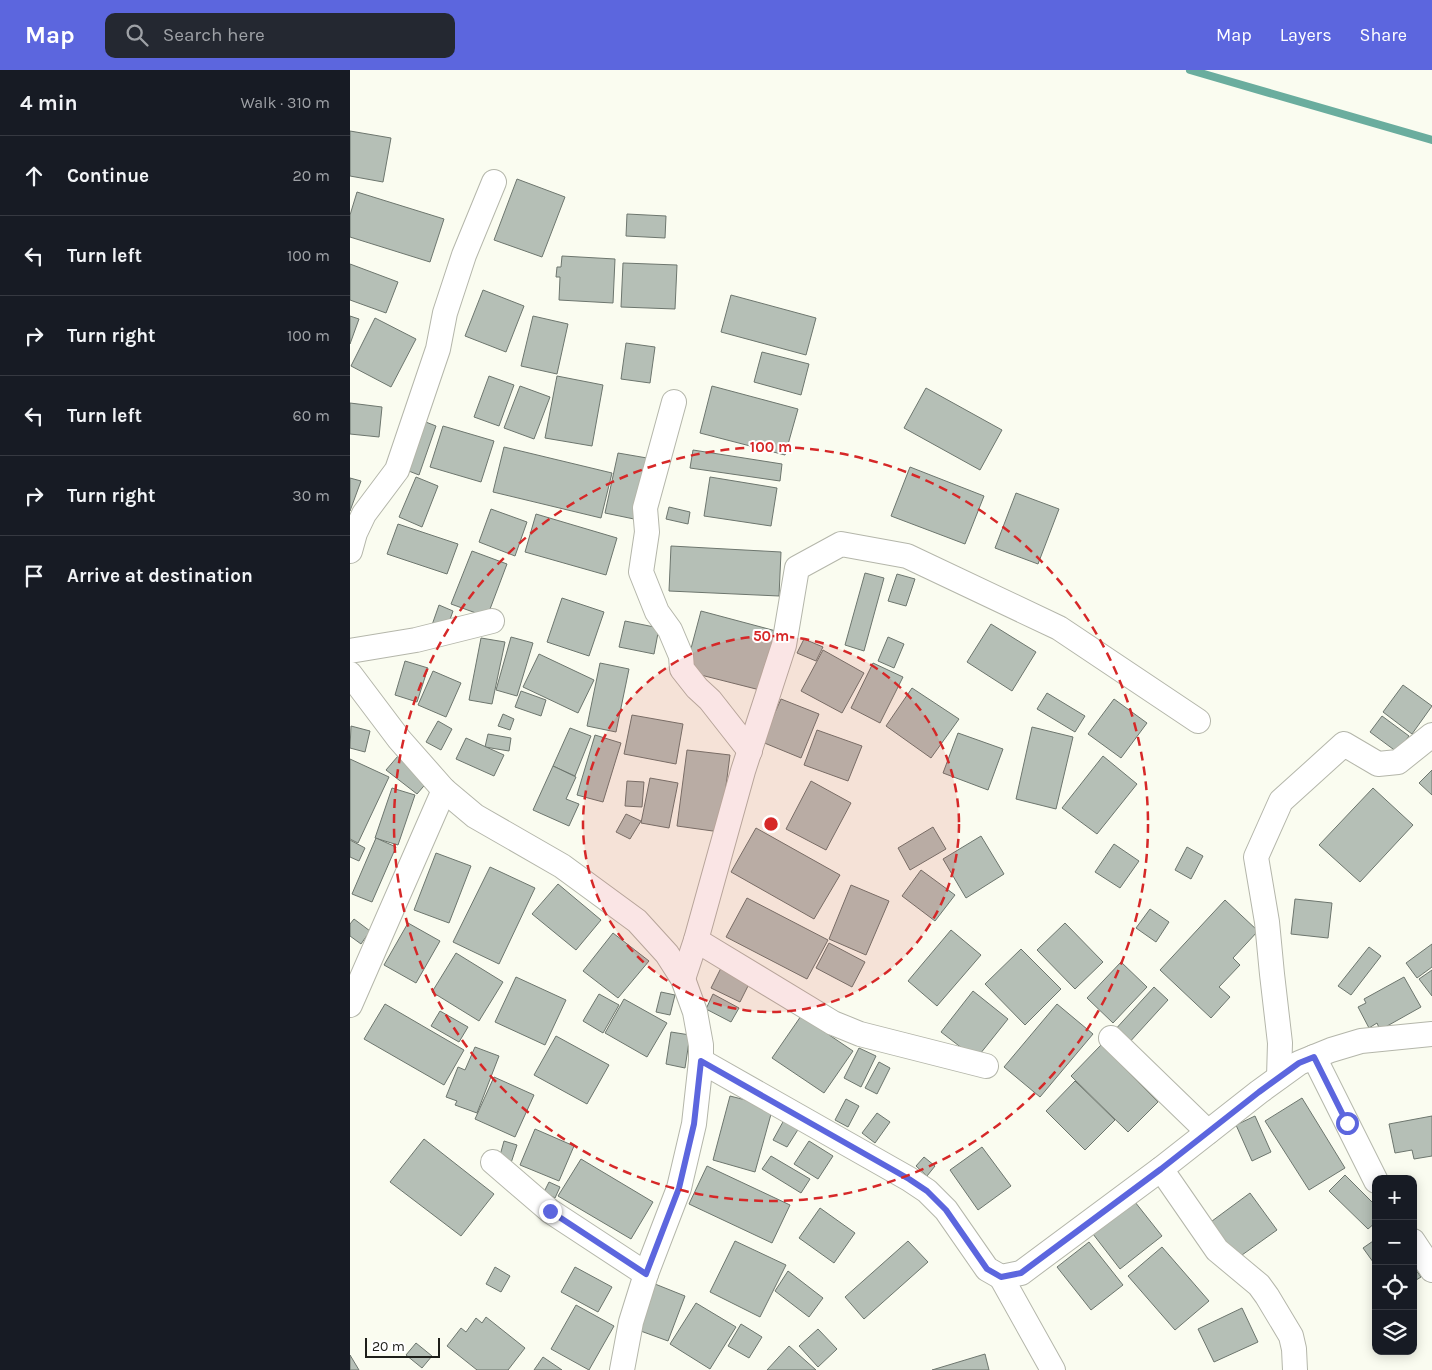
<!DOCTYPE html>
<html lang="en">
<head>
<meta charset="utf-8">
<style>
	body { margin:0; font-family:Karla,sans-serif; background:#242831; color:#f1f3f6 }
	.controls { position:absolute; right:15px; bottom:15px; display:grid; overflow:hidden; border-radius:10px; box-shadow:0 2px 12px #0003 }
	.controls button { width:45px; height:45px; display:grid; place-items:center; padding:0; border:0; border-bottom:1px solid #363941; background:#171b24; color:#f1f3f6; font:25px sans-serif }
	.scale { position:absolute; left:15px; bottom:12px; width:75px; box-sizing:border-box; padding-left:5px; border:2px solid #1e1f1a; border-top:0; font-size:14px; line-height:18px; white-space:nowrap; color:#1e1f1a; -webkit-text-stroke:4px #fff; paint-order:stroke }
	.stop { position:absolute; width:15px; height:15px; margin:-11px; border:4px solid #5c66de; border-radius:50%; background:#fff }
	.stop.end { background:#5c66de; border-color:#fff; box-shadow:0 1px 5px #0008 }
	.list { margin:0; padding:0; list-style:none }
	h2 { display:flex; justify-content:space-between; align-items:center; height:65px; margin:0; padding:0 20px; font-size:21px }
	h2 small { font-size:16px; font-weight:400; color:#9ea1a6 }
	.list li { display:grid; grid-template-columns:32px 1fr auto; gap:15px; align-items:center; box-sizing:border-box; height:80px; padding:0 20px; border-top:1px solid #363941 }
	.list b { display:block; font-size:19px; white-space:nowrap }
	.list em { font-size:16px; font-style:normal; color:#9ea1a6 }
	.icon { flex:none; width:28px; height:28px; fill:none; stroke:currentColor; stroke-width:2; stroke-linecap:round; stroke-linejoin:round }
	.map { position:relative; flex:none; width:1082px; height:1300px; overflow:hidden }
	header { display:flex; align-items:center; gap:30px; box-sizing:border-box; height:70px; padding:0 25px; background:#5c66de; color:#fff }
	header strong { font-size:24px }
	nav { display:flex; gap:28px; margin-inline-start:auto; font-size:18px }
	.search { width:350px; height:45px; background:#242831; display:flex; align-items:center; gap:12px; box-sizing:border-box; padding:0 18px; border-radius:10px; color:#9ea1a6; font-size:19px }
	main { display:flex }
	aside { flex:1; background:#171b24 }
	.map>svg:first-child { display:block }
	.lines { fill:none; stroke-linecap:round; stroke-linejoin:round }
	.stream { stroke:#6aad9e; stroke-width:8 }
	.building { fill:#b5bfb6; stroke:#6d766e }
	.minor-casing { stroke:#b4b6aa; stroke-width:26 }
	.minor { stroke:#fff; stroke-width:24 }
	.route { stroke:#5c66de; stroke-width:6 }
	.ring { fill:none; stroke:#d62828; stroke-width:2.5; stroke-dasharray:9 6 }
	.centre { fill:#d62828; stroke:#fff; stroke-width:2.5 }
	.ring-label { font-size:15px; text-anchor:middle; font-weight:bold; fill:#d62828; stroke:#fff; stroke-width:4; stroke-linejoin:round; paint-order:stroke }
</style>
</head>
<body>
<header>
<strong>Map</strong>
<div class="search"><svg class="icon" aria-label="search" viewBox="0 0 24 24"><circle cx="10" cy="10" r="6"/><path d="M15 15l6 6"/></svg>Search here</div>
<nav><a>Map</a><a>Layers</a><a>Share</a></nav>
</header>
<main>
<aside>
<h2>4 min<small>Walk · 310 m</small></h2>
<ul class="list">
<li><svg class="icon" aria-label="ahead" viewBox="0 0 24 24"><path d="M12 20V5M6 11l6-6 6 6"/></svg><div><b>Continue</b></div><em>20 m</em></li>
<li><svg class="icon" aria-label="left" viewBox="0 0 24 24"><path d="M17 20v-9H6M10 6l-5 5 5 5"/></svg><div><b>Turn left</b></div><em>100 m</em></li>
<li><svg class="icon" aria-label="right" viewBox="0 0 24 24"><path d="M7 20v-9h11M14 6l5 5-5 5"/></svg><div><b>Turn right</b></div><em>100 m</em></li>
<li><svg class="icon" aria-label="left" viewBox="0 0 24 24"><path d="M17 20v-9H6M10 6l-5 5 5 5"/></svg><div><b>Turn left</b></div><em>60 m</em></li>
<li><svg class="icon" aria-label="right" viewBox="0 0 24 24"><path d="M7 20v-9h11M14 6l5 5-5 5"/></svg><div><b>Turn right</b></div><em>30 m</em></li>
<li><svg class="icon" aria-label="arrive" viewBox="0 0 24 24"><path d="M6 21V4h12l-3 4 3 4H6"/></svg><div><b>Arrive at destination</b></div></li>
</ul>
</aside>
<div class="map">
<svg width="1082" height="1300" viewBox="0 0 1082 1300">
	<rect width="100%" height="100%" fill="#fafcf0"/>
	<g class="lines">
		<path class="stream" d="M840 0 1082 70"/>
	</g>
	<g class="building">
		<path d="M0 61 41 68 33 112 0 106Z"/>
		<path d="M167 109 215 127 192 187 144 170Z"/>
		<path d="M7 122 94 149 80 192 0 167V145Z"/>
		<path d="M277 144 316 146 315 168 276 166Z"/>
		<path d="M212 186 265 189 263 233 209 230 210 207H206L207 197H211Z"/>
		<path d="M273 193 327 195 325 239 271 237Z"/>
		<path d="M0 194 48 212 36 243 0 230Z"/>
		<path d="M133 220 174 236 156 282 115 266Z"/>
		<path d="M381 225 466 248 456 285 371 262Z"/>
		<path d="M0 246 9 249 0 274Z"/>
		<path d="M183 246 218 254 207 304 171 296Z"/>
		<path d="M25 248 66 269 41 317 1 296Z"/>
		<path d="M276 273 305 277 300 313 271 309Z"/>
		<path d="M412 282 459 294 451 325 404 312Z"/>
		<path d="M139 306 164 315 149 356 124 347Z"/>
		<path d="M207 306 253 315 242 376 195 368Z"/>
		<path d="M170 316 200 327 184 369 154 358Z"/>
		<path d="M362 316 448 339 435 385 350 363Z"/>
		<path d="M576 318 652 360 630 400 554 358Z"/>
		<path d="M0 333 32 337 29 367 0 364Z"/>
		<path d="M68 349 86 356 69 405 51 398Z"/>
		<path d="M93 356 144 371 131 412 80 397Z"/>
		<path d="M154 377 262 403 251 448 143 422Z"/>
		<path d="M343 380 432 394 430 411 340 398Z"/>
		<path d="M268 383 297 388 284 449 255 443Z"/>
		<path d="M560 397 634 426 615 474 541 446Z"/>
		<path d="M66 407 88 416 72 457 49 447Z"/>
		<path d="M360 407 427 418 421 456 354 446Z"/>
		<path d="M0 408 11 411 0 441Z"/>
		<path d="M666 423 709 439 688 494 645 478Z"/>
		<path d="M319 437 340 442 338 454 316 449Z"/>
		<path d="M141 439 177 452 165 486 129 472Z"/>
		<path d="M186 444 267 468 256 505 175 482Z"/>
		<path d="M48 454 108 474 97 504 37 484Z"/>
		<path d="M321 476 431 482 429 526 319 521Z"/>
		<path d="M122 481 157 494 137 547 101 534Z"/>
		<path d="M515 503 534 508 514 581 495 575Z"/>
		<path d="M547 504 565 509 556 536 538 531Z"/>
		<path d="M212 528 254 542 239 586 197 572Z"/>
		<path d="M89 535 103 541 96 561 82 555Z"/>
		<path d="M351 541 426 561 410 620 335 601Z"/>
		<path d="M275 551 309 558 304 584 269 577Z"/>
		<path d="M641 554 686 582 662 621 617 592Z"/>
		<path d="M161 567 183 573 167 626 146 620Z"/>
		<path d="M538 567 554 574 544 598 528 591Z"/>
		<path d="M131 568 155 572 142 634 119 630Z"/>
		<path d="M454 569 473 577 466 591 447 583Z"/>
		<path d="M473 580 514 603 492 643 451 621Z"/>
		<path d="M189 584 244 610 228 643 173 617Z"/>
		<path d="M55 591 78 598 67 632 45 625Z"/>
		<path d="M250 593 279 599 266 662 237 656Z"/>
		<path d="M523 593 553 607 530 653 501 638Z"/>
		<path d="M83 601 111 613 96 647 68 635Z"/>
		<path d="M1053 615 1082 636 1062 664 1033 642Z"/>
		<path d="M562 618 609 649 581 688 536 656Z"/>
		<path d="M171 621 196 630 191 646 165 637Z"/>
		<path d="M697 623 735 646 725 662 687 639Z"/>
		<path d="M431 629 469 644 451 688 412 672Z"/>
		<path d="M764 629 797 653 771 688 738 664Z"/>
		<path d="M153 644 164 649 160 660 148 656Z"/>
		<path d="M282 645 333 654 326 694 274 684Z"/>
		<path d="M1032 646 1059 666 1047 682 1020 662Z"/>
		<path d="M88 651 102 659 91 680 76 672Z"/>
		<path d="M1 656 20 661 15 682 0 678Z"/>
		<path d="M682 657 723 667 706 739 666 729Z"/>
		<path d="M220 658 241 666 225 706 203 696Z"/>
		<path d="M467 660 512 676 498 711 454 695Z"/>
		<path d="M608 663 653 679 638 720 593 703Z"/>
		<path d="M138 664 161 668 159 681 135 677Z"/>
		<path d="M245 665 271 673 253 732 227 725Z"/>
		<path d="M116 668 154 685 144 706 106 689Z"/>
		<path d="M337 680 380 685 370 762 327 756Z"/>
		<path d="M48 686 79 710 67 724 36 700Z"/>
		<path d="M753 686 787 714 747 764 712 738Z"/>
		<path d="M0 689 39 707 8 773 0 769Z"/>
		<path d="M203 696 226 707 216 729 229 734 219 756 183 740Z"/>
		<path d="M1082 700V725L1069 713Z"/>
		<path d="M300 708 328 713 319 758 291 753Z"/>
		<path d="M277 711 294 712 292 737 275 736Z"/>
		<path d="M461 711 501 733 476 780 436 759Z"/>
		<path d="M42 718 65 725 48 775 25 768Z"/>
		<path d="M1023 718 1063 755 1010 812 969 775Z"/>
		<path d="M276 744 291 751 280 769 266 762Z"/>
		<path d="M583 757 596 779 560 800 548 778Z"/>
		<path d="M406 758 490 805 464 849 381 802Z"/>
		<path d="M631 766 654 804 616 828 593 789Z"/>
		<path d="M26 768 46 777 22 832 2 824Z"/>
		<path d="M0 770 15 778 9 791 0 787Z"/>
		<path d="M764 774 789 791 770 818 745 802Z"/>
		<path d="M837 777 853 786 841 809 825 800Z"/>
		<path d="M86 783 121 796 99 853 64 840Z"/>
		<path d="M140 797 185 818 149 894 103 872Z"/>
		<path d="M571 800 605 825 585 851 552 826Z"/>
		<path d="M208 814 251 850 226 880 182 844Z"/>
		<path d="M501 815 539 831 516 885 479 869Z"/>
		<path d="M397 828 478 870 457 909 376 867Z"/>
		<path d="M945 829 982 833 978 868 941 864Z"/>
		<path d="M875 830 908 861 883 888 890 895 869 917 880 927 861 948 810 900Z"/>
		<path d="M800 839 819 852 806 872 786 858Z"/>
		<path d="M4 849 20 861 11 874 0 866V854Z"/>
		<path d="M58 853 90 871 66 913 34 895Z"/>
		<path d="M715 853 753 892 725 919 687 880Z"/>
		<path d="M601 860 631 885 587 936 558 911Z"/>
		<path d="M263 863 299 891 268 928 233 901Z"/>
		<path d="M479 873 515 892 502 917 466 898Z"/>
		<path d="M1082 874V897L1067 908 1056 893Z"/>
		<path d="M1019 877 1031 886 1001 925 988 916Z"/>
		<path d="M671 879 711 919 675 955 635 914Z"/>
		<path d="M106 883 153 912 129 951 82 922Z"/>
		<path d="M771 892 797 917 763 953 737 928Z"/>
		<path d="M372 896 401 910 390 932 361 918Z"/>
		<path d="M1082 900V926L1069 909Z"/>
		<path d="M166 907 216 930 195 975 145 952Z"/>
		<path d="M1054 907 1071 937 1030 960 1027 953 1019 958 1008 937 1016 933 1014 929Z"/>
		<path d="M804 917 818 930 777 975 763 962Z"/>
		<path d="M623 921 658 949 626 989 591 962Z"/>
		<path d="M311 922 325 925 320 945 306 942Z"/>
		<path d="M249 924 269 935 253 963 233 951Z"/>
		<path d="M363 924 389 938 381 952 356 939Z"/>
		<path d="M274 929 317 953 297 987 255 963Z"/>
		<path d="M35 934 114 980 94 1015 14 969Z"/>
		<path d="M707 934 743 964 690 1027 654 997Z"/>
		<path d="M90 941 118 957 109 972 81 956Z"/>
		<path d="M451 946 503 981 474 1023 422 988Z"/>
		<path d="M321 962 340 965 335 998 316 994Z"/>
		<path d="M206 966 259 995 237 1034 184 1005Z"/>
		<path d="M751 975 808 1032 778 1062 721 1006Z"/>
		<path d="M125 977 149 986 127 1043 105 1035 107 1031 96 1027 108 997 115 1000Z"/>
		<path d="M509 978 526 986 511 1017 494 1008Z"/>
		<path d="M529 992 540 998 527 1024 515 1018Z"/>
		<path d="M144 1007 184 1025 165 1067 125 1049Z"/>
		<path d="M725 1011 765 1050 735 1080 696 1041Z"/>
		<path d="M380 1026 423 1037 405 1102 363 1090Z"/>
		<path d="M952 1028 995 1098 959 1120 915 1051Z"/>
		<path d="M496 1029 509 1036 498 1057 485 1050Z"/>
		<path d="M527 1043 540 1052 525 1073 512 1063Z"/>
		<path d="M905 1046 921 1082 902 1091 886 1055Z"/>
		<path d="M1082 1046V1086L1064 1089 1062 1080 1045 1083 1039 1054Z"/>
		<path d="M434 1050 449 1058 437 1077 423 1070Z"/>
		<path d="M185 1059 224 1076 209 1111 170 1095Z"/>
		<path d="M74 1069 144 1124 111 1166 40 1112Z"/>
		<path d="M154 1071 167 1075 161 1093 149 1089Z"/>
		<path d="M459 1071 483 1086 468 1109 444 1094Z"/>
		<path d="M632 1077 661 1116 628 1140 600 1100Z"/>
		<path d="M421 1086 460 1109 451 1123 412 1099Z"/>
		<path d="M574 1087 585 1096 577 1106 566 1096Z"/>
		<path d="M231 1089 303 1132 281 1169 208 1126Z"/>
		<path d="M357 1096 440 1135 422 1173 339 1134Z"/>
		<path d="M995 1105 1026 1136V1152L1018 1159 979 1121Z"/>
		<path d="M199 1112 210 1117 205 1128 194 1122Z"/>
		<path d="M900 1123 927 1160 885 1190 858 1154Z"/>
		<path d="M785 1132 812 1166 770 1199 743 1164Z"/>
		<path d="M470 1138 505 1163 484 1193 449 1168Z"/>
		<path d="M1026 1169V1196L1013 1178Z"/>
		<path d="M385 1171 436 1195 410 1247 360 1222Z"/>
		<path d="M558 1171 578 1192 514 1249 495 1227Z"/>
		<path d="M739 1172 773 1215 741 1240 707 1197Z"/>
		<path d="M812 1177 859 1231 825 1260 778 1206Z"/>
		<path d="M1063 1196 1071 1207 1063 1212Z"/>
		<path d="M145 1197 160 1206 151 1222 136 1214Z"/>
		<path d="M225 1197 262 1217 248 1242 211 1222Z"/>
		<path d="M438 1201 473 1228 459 1247 425 1221Z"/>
		<path d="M305 1214 335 1226 318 1271 288 1260Z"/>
		<path d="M346 1233 386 1257 360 1299 320 1274Z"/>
		<path d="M226 1235 264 1256 239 1300 201 1279Z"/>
		<path d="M892 1238 908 1272 864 1292 848 1259Z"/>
		<path d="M136 1247 175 1278 158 1300H127L97 1276 111 1258 116 1262 126 1248 132 1253Z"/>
		<path d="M391 1254 412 1267 399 1288 378 1276Z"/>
		<path d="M468 1259 487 1279 468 1297 449 1276Z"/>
		<path d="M66 1273 82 1286 72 1298 56 1285Z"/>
		<path d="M439 1276 466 1300H417Z"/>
		<path d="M635 1284 639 1300H582Z"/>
		<path d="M0 1285 9 1300H0Z"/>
		<path d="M193 1287 212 1300H184Z"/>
	</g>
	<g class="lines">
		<g class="minor-casing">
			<g id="minor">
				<path d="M324 332 295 438 297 462 291 502 307 542 320 560 331 586 332 599 347 618 360 630 400 681"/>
				<path d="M0 481 5 463 14 444 47 400 88 279 95 243 114 185 144 112"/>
				<path d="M0 581 66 570 142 551"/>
				<path d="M0 604 49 669 94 720 125 746 212 796 287 851 317 884 333 909 345 942 351 975V991L344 1054 329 1118 296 1204 281 1252 272 1300"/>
				<path d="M346 870 483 953 510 964 636 996"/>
				<path d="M333 909 346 870 393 701 434 575 447 498 491 474 557 486 709 558 848 651"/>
				<path d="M0 935 94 720"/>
				<path d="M761 968 858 1062"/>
				<path d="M964 987 1026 1111"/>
				<path d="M351 991 559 1109 577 1121 596 1140 637 1199 651 1207 671 1203 811 1099 909 1022 949 993 981 980 1011 971 1082 964"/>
				<path d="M929 1007 930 973 922 904 917 852 906 787 931 731 994 674 1028 694 1048 692 1082 665"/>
				<path d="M143 1092 200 1141 296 1204"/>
				<path d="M811 1099 867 1180 909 1215 917 1226 941 1266 944 1279 945 1300"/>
				<path d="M1063 1171 1082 1200"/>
				<path d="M651 1207 703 1300"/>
			</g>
		</g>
		<use href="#minor" class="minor"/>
	</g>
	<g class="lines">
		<path class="route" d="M200 1141 296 1204 329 1118 344 1054 351 991 559 1109 577 1121 596 1140 637 1199 651 1207 671 1203 811 1099 909 1022 949 993 964 987 997 1053"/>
	</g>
	<circle cx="421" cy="754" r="188" fill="#d62828" fill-opacity=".12"/>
	<g class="ring">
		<circle cx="421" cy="754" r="188"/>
		<circle cx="421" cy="754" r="377"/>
	</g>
	<circle cx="421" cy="754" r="8" class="centre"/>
	<g class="ring-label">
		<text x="421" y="382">100 m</text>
		<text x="421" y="571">50 m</text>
	</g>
</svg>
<div class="controls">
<button>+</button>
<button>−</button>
<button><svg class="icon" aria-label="locate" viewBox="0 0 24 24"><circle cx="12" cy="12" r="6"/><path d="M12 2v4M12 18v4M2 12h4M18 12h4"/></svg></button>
<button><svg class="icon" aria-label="layers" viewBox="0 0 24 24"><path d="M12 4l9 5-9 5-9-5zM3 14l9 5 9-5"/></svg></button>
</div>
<div class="scale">20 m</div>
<div class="stop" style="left:997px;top:1053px"></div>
<div class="stop end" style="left:200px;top:1141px"></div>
</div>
</main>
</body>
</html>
